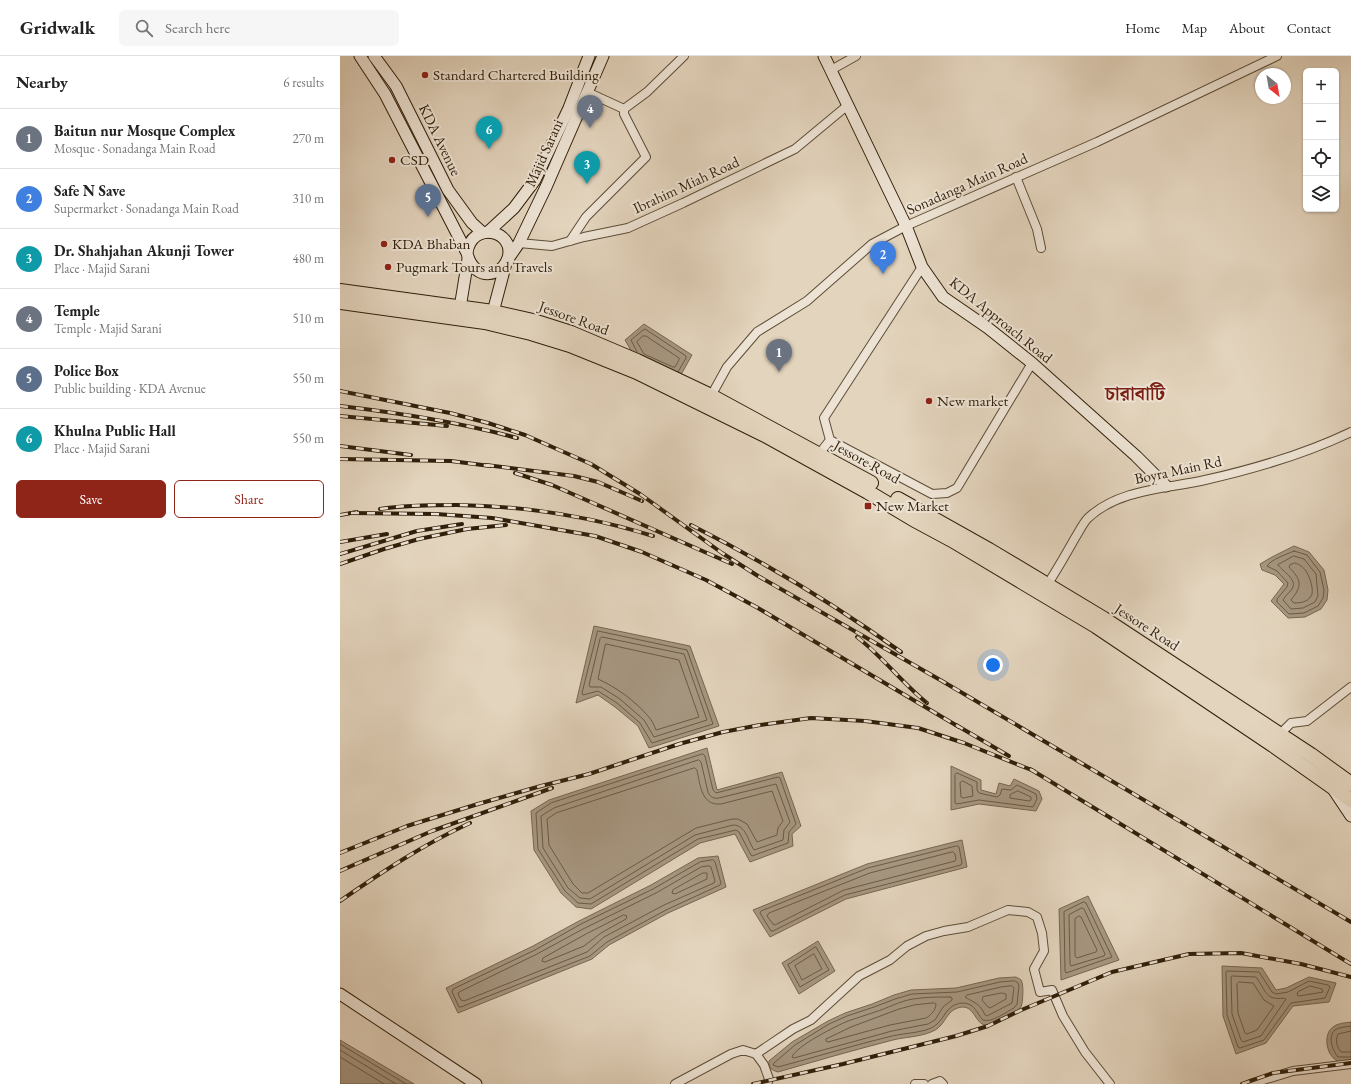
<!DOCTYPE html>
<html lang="en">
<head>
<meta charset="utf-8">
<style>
	body { margin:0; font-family:"EB Garamond","Noto Serif Bengali",serif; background:#f6f6f6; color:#222 }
	.controls { position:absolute; right:12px; top:12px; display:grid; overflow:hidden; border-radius:6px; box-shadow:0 1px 3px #0004 }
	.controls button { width:36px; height:36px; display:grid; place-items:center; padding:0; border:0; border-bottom:1px solid #e0e0e0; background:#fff; color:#222; font:20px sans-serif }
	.compass { position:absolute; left:915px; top:12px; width:36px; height:36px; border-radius:50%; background:#fff; box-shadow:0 1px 3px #0004; rotate:149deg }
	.you { position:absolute; left:653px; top:609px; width:14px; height:14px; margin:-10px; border:3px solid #fff; border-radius:50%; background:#1a73e8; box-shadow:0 0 0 6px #1a73e833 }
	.badge { display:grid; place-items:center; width:26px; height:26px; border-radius:50%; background:#8f2418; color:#fff; font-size:13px; font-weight:700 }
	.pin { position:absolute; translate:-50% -33px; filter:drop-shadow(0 1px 2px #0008) }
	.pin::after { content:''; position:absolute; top:21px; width:14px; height:12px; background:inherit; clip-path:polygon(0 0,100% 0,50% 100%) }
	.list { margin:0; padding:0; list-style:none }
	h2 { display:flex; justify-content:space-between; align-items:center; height:52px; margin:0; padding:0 16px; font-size:17px }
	h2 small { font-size:13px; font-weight:400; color:#767676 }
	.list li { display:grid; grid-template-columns:26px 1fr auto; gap:12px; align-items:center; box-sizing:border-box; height:60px; padding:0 16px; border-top:1px solid #e0e0e0 }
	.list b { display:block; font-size:15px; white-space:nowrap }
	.list p { margin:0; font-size:13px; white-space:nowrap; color:#767676 }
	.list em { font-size:13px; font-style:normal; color:#767676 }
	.actions { display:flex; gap:8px; padding:12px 16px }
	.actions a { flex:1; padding:9px 0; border:1px solid #8f2418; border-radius:6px; text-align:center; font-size:14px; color:#8f2418 }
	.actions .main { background:#8f2418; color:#fff }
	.icon { flex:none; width:22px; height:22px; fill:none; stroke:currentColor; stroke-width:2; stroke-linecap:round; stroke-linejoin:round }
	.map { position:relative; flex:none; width:1011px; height:1028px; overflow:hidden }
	header { display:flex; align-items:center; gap:24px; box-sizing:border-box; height:56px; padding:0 20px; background:#fff; border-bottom:1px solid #e0e0e0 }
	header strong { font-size:19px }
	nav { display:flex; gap:22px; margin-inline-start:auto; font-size:14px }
	.search { width:280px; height:36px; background:#f6f6f6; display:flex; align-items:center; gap:10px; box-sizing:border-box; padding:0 14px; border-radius:6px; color:#767676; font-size:15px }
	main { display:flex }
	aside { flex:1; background:#fff }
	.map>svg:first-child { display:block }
	.water { fill:#a69680; stroke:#776651 }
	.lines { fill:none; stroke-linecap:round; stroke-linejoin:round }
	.shore { stroke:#6b5a45; stroke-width:1 }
	.street-casing { stroke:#5d4c37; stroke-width:10 }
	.secondary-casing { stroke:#301f0a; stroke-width:13 }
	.highway-casing { stroke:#301f0a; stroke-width:16 }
	.street { stroke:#ede3d4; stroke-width:8 }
	.secondary { stroke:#ede3d4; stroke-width:11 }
	.highway { stroke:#e3d4bd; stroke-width:14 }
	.rail-casing { stroke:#301f0a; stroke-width:4 }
	.rail { stroke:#ede3d4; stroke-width:2.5; stroke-dasharray:8; stroke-linecap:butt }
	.poi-dot { fill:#8f2418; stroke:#ede3d4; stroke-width:1.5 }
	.labels { text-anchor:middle; stroke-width:4; stroke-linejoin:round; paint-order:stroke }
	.poi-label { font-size:15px; fill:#301f0a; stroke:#ede3d4; text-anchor:start }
	.street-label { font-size:15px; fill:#301f0a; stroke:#ede3d4 }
	.district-label { font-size:19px; font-weight:bold; fill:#7a1f14; stroke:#ede3d4 }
</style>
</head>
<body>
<header>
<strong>Gridwalk</strong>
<div class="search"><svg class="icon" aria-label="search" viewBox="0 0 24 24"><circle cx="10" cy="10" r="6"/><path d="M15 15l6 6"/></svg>Search here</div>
<nav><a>Home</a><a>Map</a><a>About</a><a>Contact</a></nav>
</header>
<main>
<aside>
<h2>Nearby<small>6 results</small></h2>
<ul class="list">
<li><span class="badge" style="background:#6b7280">1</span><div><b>Baitun nur Mosque Complex</b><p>Mosque · Sonadanga Main Road</p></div><em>270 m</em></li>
<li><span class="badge" style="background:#3f7fe0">2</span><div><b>Safe N Save</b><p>Supermarket · Sonadanga Main Road</p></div><em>310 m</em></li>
<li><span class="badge" style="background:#0f9aa8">3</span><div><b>Dr. Shahjahan Akunji Tower</b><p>Place · Majid Sarani</p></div><em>480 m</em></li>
<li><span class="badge" style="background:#6b7280">4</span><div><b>Temple</b><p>Temple · Majid Sarani</p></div><em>510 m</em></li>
<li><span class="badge" style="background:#5c6f8a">5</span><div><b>Police Box</b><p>Public building · KDA Avenue</p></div><em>550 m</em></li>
<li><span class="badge" style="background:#0f9aa8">6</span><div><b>Khulna Public Hall</b><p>Place · Majid Sarani</p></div><em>550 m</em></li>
</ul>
<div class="actions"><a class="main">Save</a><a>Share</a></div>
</aside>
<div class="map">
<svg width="1011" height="1028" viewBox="0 0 1011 1028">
	<rect width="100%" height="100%" fill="#e3d4bd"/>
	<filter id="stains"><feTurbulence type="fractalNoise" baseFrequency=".005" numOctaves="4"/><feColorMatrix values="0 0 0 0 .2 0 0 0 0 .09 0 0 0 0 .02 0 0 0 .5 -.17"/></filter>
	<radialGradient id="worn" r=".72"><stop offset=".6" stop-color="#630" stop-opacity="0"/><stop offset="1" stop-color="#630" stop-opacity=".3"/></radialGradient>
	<g class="water">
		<path d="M304 268 352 299 338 324 297 305 285 284Z"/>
		<path d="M954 490 969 496 984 514 988 534 987 544 981 553 965 561 948 562 931 545 944 528 935 519 922 514 920 508 932 501Z"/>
		<path d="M254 570 350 590 379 670 309 692 298 670 275 651 258 639 236 647Z"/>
		<path d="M367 692 377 734 442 716 461 770 452 778 453 790 410 806 395 778 360 787 251 853 236 851 221 837 194 794 191 755 209 744Z"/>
		<path d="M611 710 641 724V734L656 738 659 727 670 730 674 723 699 735 702 743 696 755 639 748 611 754Z"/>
		<path d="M622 784 627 811 506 843 430 881 413 854 527 808Z"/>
		<path d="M378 800 386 831 328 857 269 889 252 903 118 957 106 932 193 890 239 865 311 829 358 802Z"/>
		<path d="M748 840 779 904 721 924 719 853Z"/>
		<path d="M478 885 495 915 459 938 442 907Z"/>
		<path d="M882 910 922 912 936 934 946 932 969 921 996 927 989 946 953 950 926 987 896 998 883 960Z"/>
		<path d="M676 921C677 922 679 922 681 924 684 927 683 947 681 951 678 955 652 969 646 969 634 969 635 944 615 953 605 958 605 971 591 976 579 981 565 981 553 984 514 994 476 1005 438 1016 431 1014 429 1012 429 1005L452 986 488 965 505 957 532 948 554 939 571 934 616 932 659 922Z"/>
		<path d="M1011 966V1005C1006 1006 1000 1007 996 1004 986 998 983 978 993 971 998 967 1005 967 1011 966Z"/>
		<path d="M0 984 74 1028H0Z"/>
	</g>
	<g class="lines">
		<g class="shore">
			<path d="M303 280H306L339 302V304L335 311H333L304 298 297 286Z"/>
			<path d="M297 296 291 284 303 274 305 273 346 300V302L338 316"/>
			<path d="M954 495 967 499 980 516 984 534 983 542 978 550 964 557 949 558 937 546V543L947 531 948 527 937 515 927 510C932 503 945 499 954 495Z"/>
			<path d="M954 500 964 503 976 518 978 540 975 546 963 552 951 553 943 544C945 540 949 537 952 533 958 523 943 516 938 509Z"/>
			<path d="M955 507C966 510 970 521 972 531 972 534 973 538 971 540 968 546 960 547 954 547L951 544C953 541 956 538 957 535 963 525 955 518 949 511L950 509Z"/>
			<path d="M258 575 347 594 373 668 312 687 300 667 277 647 258 635 243 639 242 637 257 577Z"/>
			<path d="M262 581 344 598 367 664 314 681 304 664 280 643 261 631H250L249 629 260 583Z"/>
			<path d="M266 588 339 604 359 661 316 674C314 669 312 664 308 660 295 645 276 631 258 623L265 590Z"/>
			<path d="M363 698 365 700 373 734 376 737 438 721 440 722 456 768 449 776 448 787 412 800 411 799 399 776 396 774 358 783 251 848 238 847 225 835 198 793 196 757 211 747Z"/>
			<path d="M359 704 361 706 368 736C370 741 374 743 379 742L436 728 450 766 444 774 443 784 414 794C408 785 406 769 393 769L355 779 250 843 240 842 228 832 203 792 201 760 214 752Z"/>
			<path d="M355 712 357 714C360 728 361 750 381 748L432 735 443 765 438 772 437 779 417 786 407 768 398 763H392L356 772 248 837H242L233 828 209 789 207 763 216 757Z"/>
			<path d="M617 717 637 726V734L639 737 657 741 660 739 662 733 671 734 677 729 696 738 697 743 693 751 639 744 617 748 615 747V719Z"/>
			<path d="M623 725 632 730 633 740 623 742 621 741 620 727Z"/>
			<path d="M678 735 691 741V744L689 745 670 742V739Z"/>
			<path d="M617 790 619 791 622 807 621 809 505 839 433 875H431L420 857 421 855 528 812Z"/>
			<path d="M613 796 615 798 616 803 615 805 504 834 435 869 433 868 427 860 429 857 530 817Z"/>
			<path d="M373 804 375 806 381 827 380 829 326 854 267 886 250 900 121 951H119L112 936 113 933 195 894 241 868 313 833 360 806Z"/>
			<path d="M369 810 371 811 375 825 374 827 324 849 264 881 247 896 124 945 121 944 118 938 119 936 197 898 243 873 316 837 361 811Z"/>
			<path d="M363 817H367V823L335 838 332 837 333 834Z"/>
			<path d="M744 846 746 847 772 901 726 917 725 915 724 856Z"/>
			<path d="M742 852 744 853 765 898 764 900 731 910 730 908 729 859Z"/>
			<path d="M284 859 287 860 286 863 261 877 244 890 205 906 202 905 203 902 246 878Z"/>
			<path d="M739 860 741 861 757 894 756 896 737 902 735 900V863Z"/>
			<path d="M476 891 489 914 460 931 448 909Z"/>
			<path d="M474 898 482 913 462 924 455 910Z"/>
			<path d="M887 915 919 916 932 936 936 938 948 936 969 925 988 929 990 931 985 942 951 947 924 984 900 992 898 991 887 959 886 917Z"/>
			<path d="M892 920 916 921C926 934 925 945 944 942L946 943 921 980 903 986 901 984 892 958 891 922Z"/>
			<path d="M675 925 678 927 679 930 677 948 674 952C666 956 652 967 643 964 637 958 635 947 623 947 604 948 606 965 591 972 580 977 565 977 552 980 514 989 476 1001 438 1011L433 1009 434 1007 455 989 489 968 507 960 534 951 555 943 572 938 617 936 660 926Z"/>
			<path d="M899 926 913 927 924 944 934 950 917 974 907 978 905 977 898 957 897 928Z"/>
			<path d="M672 930 674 932 672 947 647 960 645 959C640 947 634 947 625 941L627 939 661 931Z"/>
			<path d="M970 930 982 933 983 936 959 940 957 939 958 936Z"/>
			<path d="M662 937 666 938V943L650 952 648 951 642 944 643 941Z"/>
			<path d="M610 941 612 942V944L603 951 595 964 588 968 552 975 454 1002 452 1001C456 990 496 970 508 965 517 962 526 959 535 956 548 952 560 945 573 943 585 941 598 941 610 941Z"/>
			<path d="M594 947 596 948C596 954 591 959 586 962L550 969 488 986 486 985V983L511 971 559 953 574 949Z"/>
			<path d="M1011 970C1006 971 999 971 995 974 987 981 993 995 998 1001H1011"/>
			<path d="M1011 975 998 978C995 984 997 992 1001 996H1011"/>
			<path d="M0 988 66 1028"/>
			<path d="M0 994 56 1028"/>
			<path d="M0 1001 44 1028"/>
		</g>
		<g class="street-casing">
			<g id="street">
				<path d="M491 14 516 0"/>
				<path d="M247 36 284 53 307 36 344 0"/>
				<path d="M676 121 697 173 701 192"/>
				<path d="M230 185 246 161 306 101 284 58V53"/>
				<path d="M179 187 212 190 244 181 288 172 343 147 455 93 508 49"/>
				<path d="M582 211 484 362 490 384 592 438 607 437 617 432 692 307"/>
				<path d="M371 340 387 311 417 276 467 245 532 188 566 170 757 86 937 0"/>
				<path d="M479 398 490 384"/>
				<path d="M707 529C717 514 726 498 735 482 739 476 743 467 748 462 779 433 825 433 865 424 914 413 965 398 1011 376"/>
				<path d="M940 678 951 667 967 665 1011 631"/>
				<path d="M416 998 424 1009 429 1023 427 1028"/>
				<path d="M335 1028 391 998 403 994 416 998 453 973 471 964 519 920 550 904 567 890 586 880 604 875 628 871 668 854 688 856 697 861 702 877 704 895 694 913 700 936 712 934 723 960 745 996 770 1028"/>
				<path d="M575 1028H584"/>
				<path d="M592 1028 600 1025 603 1028"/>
				<path d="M910 1028 953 1015 1011 1008"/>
			</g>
		</g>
		<g class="secondary-casing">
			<g id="secondary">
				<path d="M20 0 45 38 127 197C130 211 141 222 156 216 162 213 166 208 168 202 176 174 131 164 127 197"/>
				<path d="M34 0 56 30 108 134 132 167 143 177"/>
				<path d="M484 0 566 170 582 211 603 241 648 272 692 307 796 400 826 430"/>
				<path d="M148 176 174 152 195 124 229 52 249 0"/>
				<path d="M168 203 179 187 206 131 263 0"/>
				<path d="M153 256 166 207"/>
				<path d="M119 258 128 203"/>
				<path d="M993 733 1011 760"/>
				<path d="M0 938 136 1028"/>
			</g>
		</g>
		<g class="highway-casing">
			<g id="highway">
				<path d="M0 235 153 256 193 265 231 277 297 305 371 340 531 427"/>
				<path d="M0 246 145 266 191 277 230 289 297 316 368 351 425 379 528 436 573 463 612 484 756 570 933 689 1011 744"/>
				<path d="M558 443 649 494 764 563 971 699 1011 728"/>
			</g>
		</g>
		<use href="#street" class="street"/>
		<use href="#secondary" class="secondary"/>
		<use href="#highway" class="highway"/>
		<g class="rail-casing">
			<g id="rail">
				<path d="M0 335 110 357 148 367 185 379 251 408 300 438 382 497 418 520 602 625 1011 866"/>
				<path d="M0 350C60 357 119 366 177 382"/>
				<path d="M0 360 107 370"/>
				<path d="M0 390 71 399"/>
				<path d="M0 403 111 405 150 410"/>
				<path d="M146 409 234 420 258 426 302 445"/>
				<path d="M175 417 212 429 392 508"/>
				<path d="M40 453C66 449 91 449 117 449 184 450 249 460 313 480"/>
				<path d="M11 457 96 458 152 462 255 480 302 496 366 524 418 552 619 671"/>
				<path d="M0 459 17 456"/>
				<path d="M351 469C424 506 494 548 561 596"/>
				<path d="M0 486 47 478"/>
				<path d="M0 498 77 475 122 468"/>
				<path d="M0 508 44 493 79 483 127 473 166 469"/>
				<path d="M517 581C543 601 562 627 587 647"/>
				<path d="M616 669 669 700"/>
				<path d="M690 713 1011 908"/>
				<path d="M0 797 67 770 138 748 201 730 249 718 339 688 383 676 420 669 471 662 525 665 578 672 624 687 694 715"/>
				<path d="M0 815 92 775 212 732"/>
				<path d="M0 845C42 816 84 788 130 767"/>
				<path d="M413 1028 503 1008 616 980 648 970 679 955 772 916 849 898 901 897 961 908 1011 921"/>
				<path d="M902 1028 933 1017 1011 1007"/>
			</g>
		</g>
		<use href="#rail" class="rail"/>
	</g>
	<g class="poi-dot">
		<circle cx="85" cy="19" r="4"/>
		<circle cx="52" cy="104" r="4"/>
		<circle cx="44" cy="188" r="4"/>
		<circle cx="48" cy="211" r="4"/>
		<circle cx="589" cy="345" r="4"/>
		<rect x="524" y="446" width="8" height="8" rx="2"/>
	</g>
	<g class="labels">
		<g class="poi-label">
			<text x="93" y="24">Standard Chartered Building</text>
			<text x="60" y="109">CSD</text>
			<text x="52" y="193">KDA Bhaban</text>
			<text x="56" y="216">Pugmark Tours and Travels</text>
			<text x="597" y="350">New market</text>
			<text x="536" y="455">New Market</text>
		</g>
		<g class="street-label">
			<text transform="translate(100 84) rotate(64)" y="5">KDA Avenue</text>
			<text transform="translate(204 97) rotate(-66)" y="5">Majid Sarani</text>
			<text transform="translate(627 128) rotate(-24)" y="5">Sonadanga Main Road</text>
			<text transform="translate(346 129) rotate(-25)" y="5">Ibrahim Miah Road</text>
			<text transform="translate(234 262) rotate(20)" y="5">Jessore Road</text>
			<text transform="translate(661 264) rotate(39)" y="5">KDA Approach Road</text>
			<text transform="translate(527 406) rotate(29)" y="5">Jessore Road</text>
			<text transform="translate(838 414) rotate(-12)" y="5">Boyra Main Rd</text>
			<text transform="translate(807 571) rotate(33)" y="5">Jessore Road</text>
		</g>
		<g class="district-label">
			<text x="795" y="344">চারাবাটি</text>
		</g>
	</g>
	<rect width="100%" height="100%" filter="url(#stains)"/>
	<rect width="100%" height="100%" fill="url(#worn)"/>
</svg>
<div class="controls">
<button>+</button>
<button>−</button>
<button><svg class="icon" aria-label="locate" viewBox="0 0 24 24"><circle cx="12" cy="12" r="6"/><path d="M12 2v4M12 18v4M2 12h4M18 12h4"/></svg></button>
<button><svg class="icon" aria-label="layers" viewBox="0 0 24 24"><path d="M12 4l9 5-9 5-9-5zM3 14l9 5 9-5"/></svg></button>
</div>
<svg class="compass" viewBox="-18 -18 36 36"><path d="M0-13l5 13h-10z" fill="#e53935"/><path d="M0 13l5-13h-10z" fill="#767676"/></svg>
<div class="you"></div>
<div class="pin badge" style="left:439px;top:316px;background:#6b7280">1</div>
<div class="pin badge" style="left:543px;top:218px;background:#3f7fe0">2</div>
<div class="pin badge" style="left:247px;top:128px;background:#0f9aa8">3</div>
<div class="pin badge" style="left:250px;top:72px;background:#6b7280">4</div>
<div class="pin badge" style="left:88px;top:161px;background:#5c6f8a">5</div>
<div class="pin badge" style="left:149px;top:93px;background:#0f9aa8">6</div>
</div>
</main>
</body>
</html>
